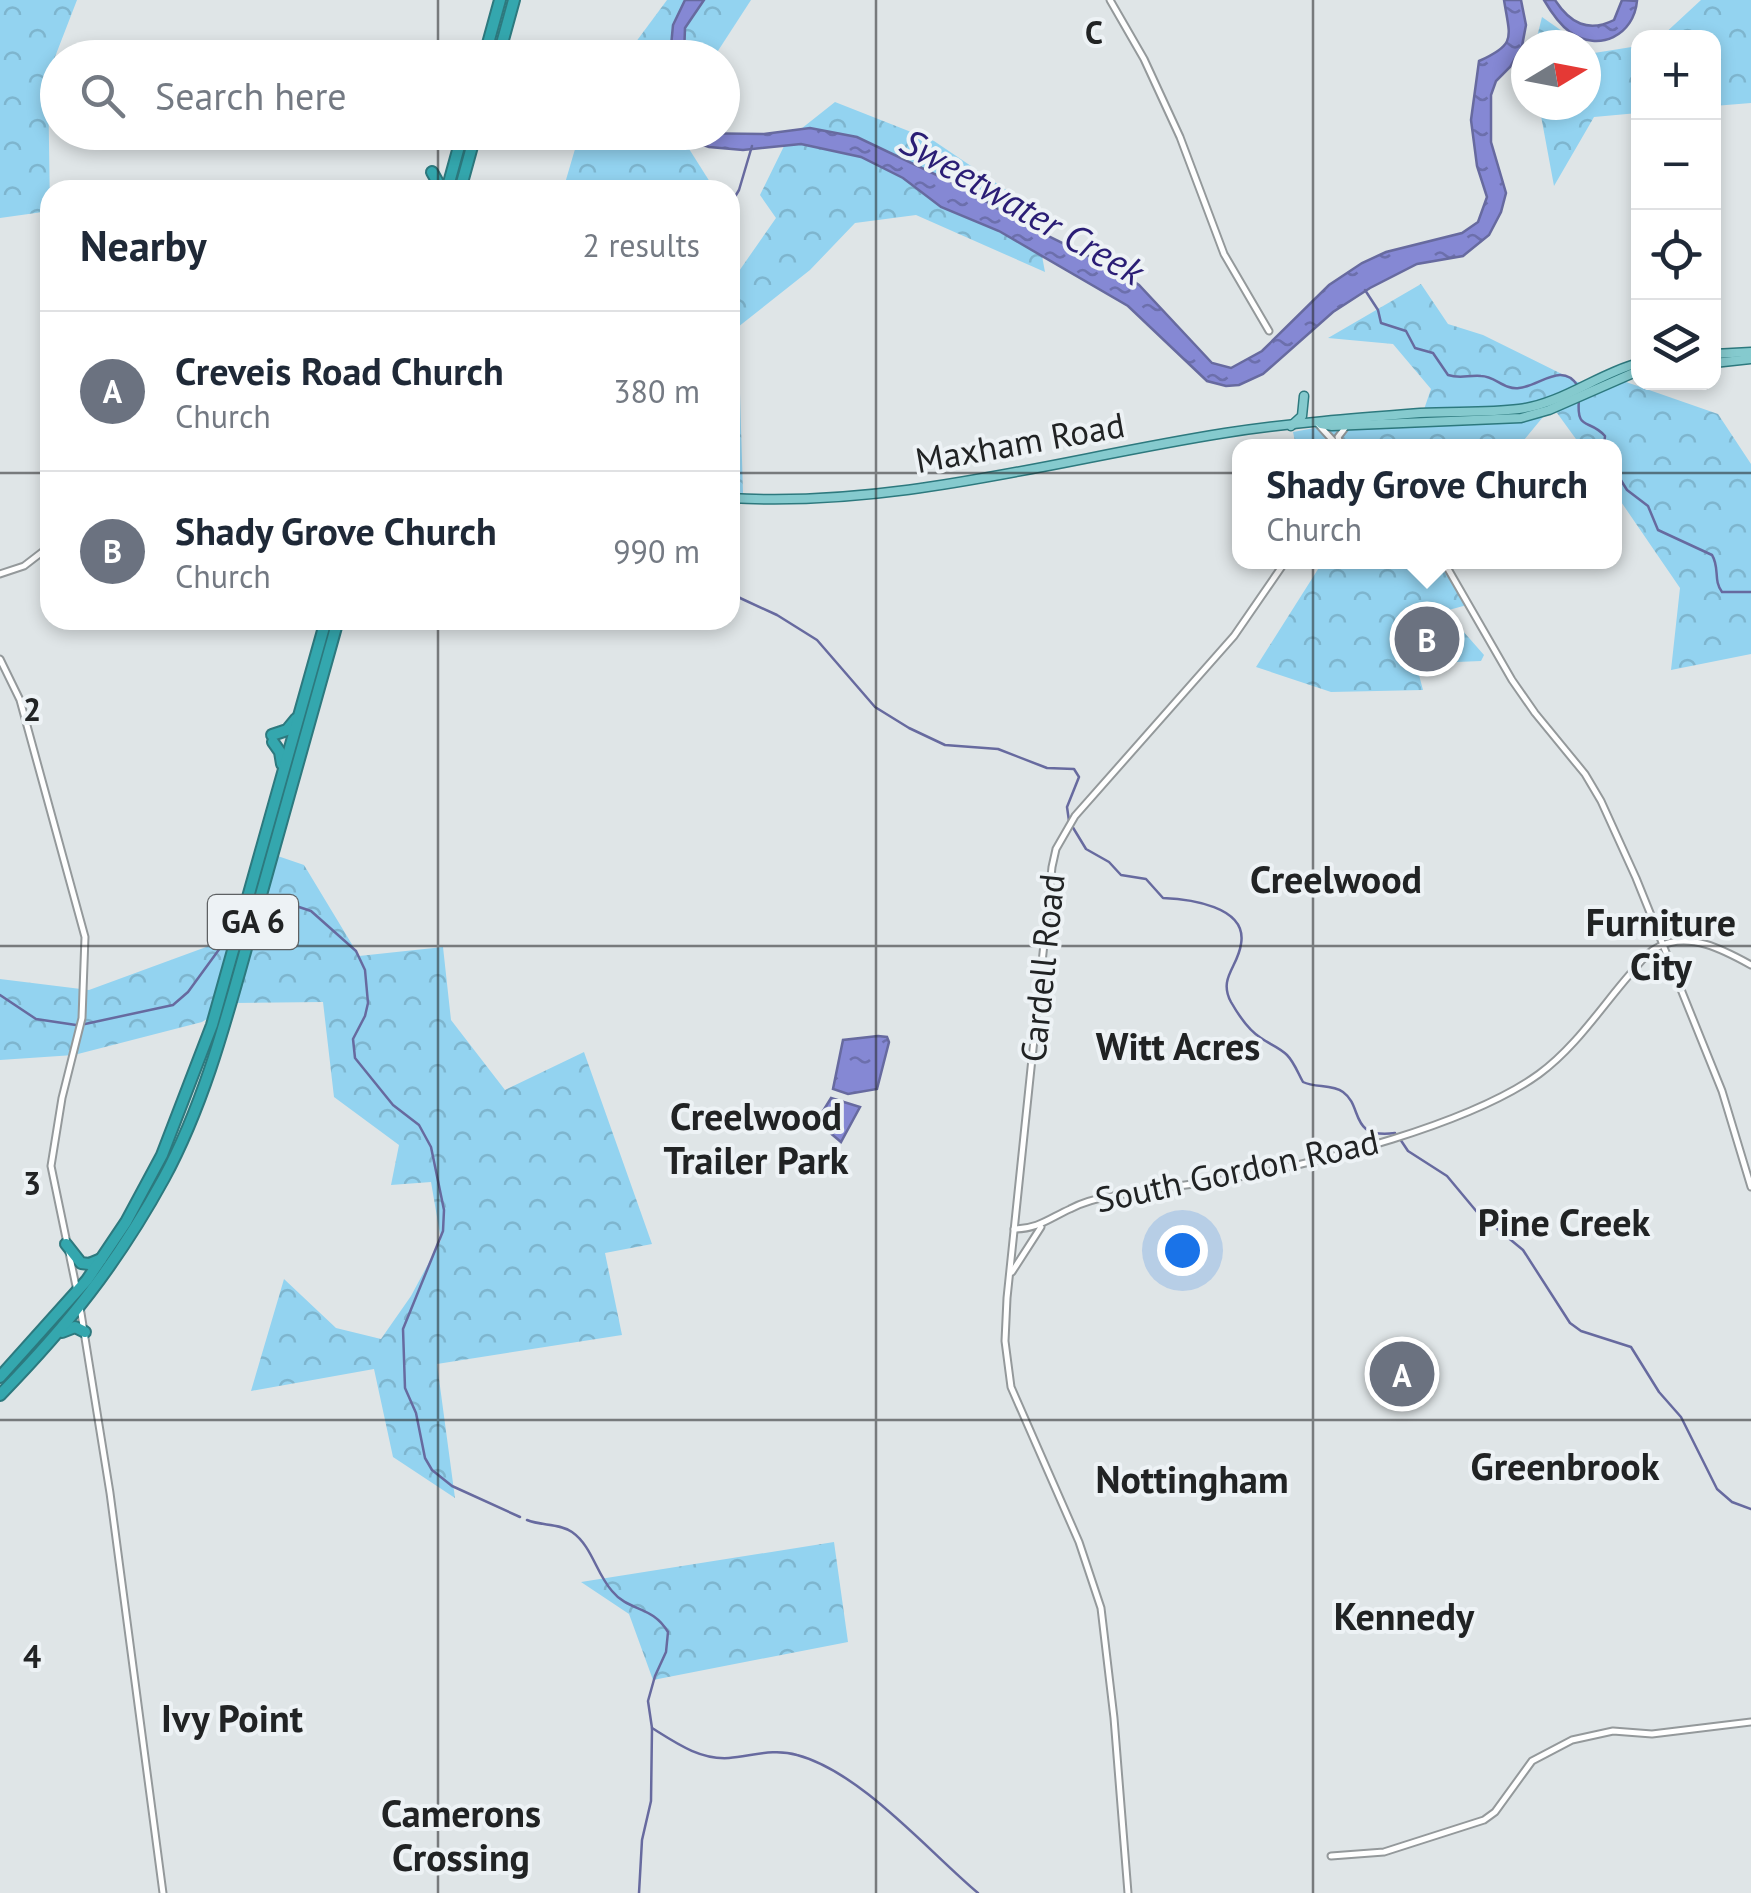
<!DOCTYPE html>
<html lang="en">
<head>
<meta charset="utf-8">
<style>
	body { margin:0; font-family:"PT Sans",sans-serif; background:#f6f6f7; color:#1f2937 }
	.controls { position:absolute; right:30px; top:30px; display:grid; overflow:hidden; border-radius:20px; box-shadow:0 5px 15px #0003 }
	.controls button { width:90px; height:90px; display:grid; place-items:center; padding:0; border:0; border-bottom:2px solid #e0e1e3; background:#fff; color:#1f2937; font:50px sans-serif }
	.compass { position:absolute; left:1511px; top:30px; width:90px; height:90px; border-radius:50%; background:#fff; box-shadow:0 5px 15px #0003; rotate:80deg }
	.you { position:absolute; left:1182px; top:1250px; width:35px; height:35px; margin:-25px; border:8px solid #fff; border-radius:50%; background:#1a73e8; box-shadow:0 0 0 15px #1a73e833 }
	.badge { display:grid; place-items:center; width:65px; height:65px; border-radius:50%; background:#1a73e8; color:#fff; font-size:32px; font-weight:700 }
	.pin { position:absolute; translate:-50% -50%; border:5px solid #fff; box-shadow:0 2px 10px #0006 }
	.popup { position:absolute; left:1232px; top:439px; width:390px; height:130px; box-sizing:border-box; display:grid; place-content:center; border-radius:20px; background:#fff; filter:drop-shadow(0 2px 8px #0005); font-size:32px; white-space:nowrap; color:#747a83 }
	.popup b { font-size:38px; color:#1f2937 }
	.popup::after { content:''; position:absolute; left:50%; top:100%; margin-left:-20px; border:20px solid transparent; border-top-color:#fff }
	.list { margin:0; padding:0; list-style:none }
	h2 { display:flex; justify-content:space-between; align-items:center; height:130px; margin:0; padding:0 40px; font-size:42px }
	h2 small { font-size:32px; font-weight:400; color:#747a83 }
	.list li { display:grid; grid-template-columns:65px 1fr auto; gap:30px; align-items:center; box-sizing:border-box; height:160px; padding:0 40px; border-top:2px solid #e0e1e3 }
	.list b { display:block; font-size:38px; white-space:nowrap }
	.list p { margin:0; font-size:32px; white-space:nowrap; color:#747a83 }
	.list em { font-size:32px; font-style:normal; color:#747a83 }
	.icon { flex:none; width:55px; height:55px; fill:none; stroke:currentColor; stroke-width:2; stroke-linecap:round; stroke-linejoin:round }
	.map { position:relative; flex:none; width:1751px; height:1893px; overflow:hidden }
	.search { position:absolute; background:#fff; box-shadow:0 5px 15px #0003; left:40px; top:40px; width:700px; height:110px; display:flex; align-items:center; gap:25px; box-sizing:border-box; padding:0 35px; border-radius:55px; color:#747a83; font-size:38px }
	.panel { position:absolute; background:#fff; box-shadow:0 5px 15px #0003; left:40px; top:180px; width:700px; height:450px; border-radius:30px }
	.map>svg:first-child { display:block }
	.forest { fill:url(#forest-crowns) }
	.cemetery { fill:url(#cemetery-stones) }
	.water { fill:url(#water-ripples); stroke:#676a9f; stroke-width:2.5 }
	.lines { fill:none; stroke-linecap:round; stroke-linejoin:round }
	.stream { stroke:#676a9f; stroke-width:2.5 }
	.minor-casing { stroke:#94999b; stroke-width:9 }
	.major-casing { stroke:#2d797e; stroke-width:11 }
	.highway-casing { stroke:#2d797e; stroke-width:14 }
	.minor { stroke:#fff; stroke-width:5 }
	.major { stroke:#85cace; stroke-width:8 }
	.highway { stroke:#34a7ae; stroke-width:10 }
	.grid { fill:none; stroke:#212324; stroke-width:2.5; stroke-opacity:0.55 }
	.labels { text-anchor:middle; stroke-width:8; stroke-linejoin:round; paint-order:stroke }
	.shield { fill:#edf2f5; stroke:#5e6163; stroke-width:2.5 }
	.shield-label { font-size:32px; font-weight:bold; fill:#212324 }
	.street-label { font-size:35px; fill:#212324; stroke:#edf2f5 }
	.water-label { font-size:38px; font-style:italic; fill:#2a1d75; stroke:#edf2f5 }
	.neighbourhood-label { font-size:38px; font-weight:bold; fill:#212324; stroke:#edf2f5 }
	.grid-label { font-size:32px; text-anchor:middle; font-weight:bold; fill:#212324; stroke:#edf2f5; stroke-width:8; stroke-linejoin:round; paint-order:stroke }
</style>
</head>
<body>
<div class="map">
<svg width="1751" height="1893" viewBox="0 0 1751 1893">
	<defs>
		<pattern id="forest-crowns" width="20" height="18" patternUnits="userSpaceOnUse" patternTransform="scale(2.5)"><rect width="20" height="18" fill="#93d3f0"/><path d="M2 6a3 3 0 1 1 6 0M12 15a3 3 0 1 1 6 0" fill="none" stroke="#7eb5ce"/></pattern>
		<pattern id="cemetery-stones" width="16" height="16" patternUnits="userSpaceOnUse" patternTransform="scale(2.5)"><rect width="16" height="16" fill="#93d3f0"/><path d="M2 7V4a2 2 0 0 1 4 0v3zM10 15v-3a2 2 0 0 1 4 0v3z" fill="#7eb5ce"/></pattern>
		<pattern id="water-ripples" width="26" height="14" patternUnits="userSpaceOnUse" patternTransform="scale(2.5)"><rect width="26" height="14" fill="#8588d4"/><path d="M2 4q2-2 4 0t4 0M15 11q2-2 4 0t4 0" fill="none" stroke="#6c6fac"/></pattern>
	</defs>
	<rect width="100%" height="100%" fill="#dfe5e7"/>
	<g class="forest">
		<path d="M0 0H77L48 75 50 211 0 218Z"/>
		<path d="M667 0H751L714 57 624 58Z"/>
		<path d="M1701 0H1751V103L1714 106V38L1661 37Z"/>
		<path d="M1542 17 1582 45H1535Z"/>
		<path d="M1638 46V113L1594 117 1554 186 1539 105H1586V48L1594 53Z"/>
		<path d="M835 102 934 141 1033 208 1045 272 916 215 855 223 810 270 738 327 743 493 730 492V284L776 218 760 195 787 140Z"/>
		<path d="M580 132 679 133 715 190H563Z"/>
		<path d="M1421 284 1448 324 1483 335 1588 387 1606 375 1718 414 1751 464V654L1671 670 1680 588 1615 493 1614 446H1581L1552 406 1519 446H1296L1293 432 1325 426 1419 424 1431 389 1393 344 1328 338Z"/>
		<path d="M1320 562H1442L1467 605 1405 622 1423 690 1331 692 1256 667 1320 566Z"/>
		<path d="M266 852 304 865 359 956 443 947 451 1020 505 1090 584 1052 652 1244 605 1253 622 1335 437 1364 455 1498 393 1457 374 1369 251 1391 284 1279 336 1328 381 1339 411 1296 441 1240 431 1182 391 1185 399 1145 334 1097 323 1002 233 1003 202 1022 74 1055 0 1060V979L89 990 247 932Z"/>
		<path d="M834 1542 848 1642 653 1680 629 1614 581 1582Z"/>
	</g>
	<path class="cemetery" d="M1455 622 1484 655 1481 661 1433 663V634L1430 632 1432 625Z"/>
	<g class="water">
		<path d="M685 0H704L685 28 684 57H670L673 25Z"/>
		<path d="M1504 0H1521L1526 25 1522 46 1510 67 1496 81 1491 95V142L1506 193 1501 212 1489 235 1463 256 1417 264 1370 288 1333 312 1263 374 1239 385 1226 386 1207 381 1128 306 999 231 941 207 903 178 861 157 801 144 743 150 709 147 697 143 684 133 764 134 810 128 857 137 964 188 1016 220 1117 270 1139 285 1212 363 1231 368 1262 351 1329 285 1362 263 1386 252 1462 233 1478 222 1487 197 1477 166 1471 120 1479 61C1517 44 1510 38 1504 0Z"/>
		<path d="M1544 0H1555C1570 23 1588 33 1614 20L1622 0 1637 1C1634 35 1599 53 1570 32 1559 24 1551 12 1544 0Z"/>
		<path d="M878 1036 887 1037 889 1042 877 1089 848 1094 833 1089 843 1040Z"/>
		<path d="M831 1098 860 1107 841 1142 828 1131 823 1111Z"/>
	</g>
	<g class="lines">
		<g class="stream">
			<path d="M730 205 739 190 752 146"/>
			<path d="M1365 290 1378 310 1381 323 1406 331 1415 348 1433 353 1448 375C1460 379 1468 375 1481 376 1495 376 1504 390 1519 388 1540 386 1562 361 1578 386"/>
			<path d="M1579 399C1576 432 1589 418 1605 436L1604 446"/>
			<path d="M1614 469 1627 490 1648 506 1658 530 1712 555C1720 568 1713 580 1722 592H1751"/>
			<path d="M730 589 740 598 777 615 817 640 875 707 909 728 945 745 998 749 1047 768 1074 769 1079 777 1067 807 1069 821 1086 849 1109 862 1121 875 1146 879 1163 898C1188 899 1248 906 1241 944 1238 967 1218 978 1231 1002 1239 1016 1248 1030 1261 1038 1269 1044 1279 1047 1287 1055 1294 1062 1298 1073 1303 1082 1315 1088 1332 1084 1343 1092 1364 1107 1348 1139 1395 1133"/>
			<path d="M274 912 293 905 311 911 356 951 365 970 368 1003 365 1016 353 1039 355 1058 393 1105 419 1125 431 1147 444 1210 443 1231 403 1329 405 1388 416 1413 425 1458 432 1470 452 1486 520 1517"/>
			<path d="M0 995 36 1019 76 1025"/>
			<path d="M85 1024 173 1005 188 992 223 944"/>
			<path d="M1400 1139 1408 1151 1447 1176 1477 1212 1523 1250 1570 1323 1581 1331 1631 1347 1659 1392 1681 1417 1717 1489 1732 1502 1751 1509"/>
			<path d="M527 1520C541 1526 559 1523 572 1532 592 1546 596 1573 612 1591 629 1612 652 1605 668 1632L666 1652 655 1676 648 1701 652 1728 651 1801 642 1840 639 1893"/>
			<path d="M652 1728C676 1743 700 1760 729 1758 752 1756 774 1748 797 1755 861 1772 928 1851 978 1893"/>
		</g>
		<g class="minor-casing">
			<g id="minor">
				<path d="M1110 0 1144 59 1180 137 1224 254 1269 331"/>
				<path d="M1317 423 1338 446"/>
				<path d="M1341 446 1338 437 1345 428"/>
				<path d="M1444 562 1512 680 1535 713 1585 774 1601 801 1636 878 1722 1091 1751 1187"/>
				<path d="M0 574 24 566 50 546"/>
				<path d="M0 659 20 700 85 937 82 1018 62 1098 51 1166 77 1291"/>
				<path d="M1014 1229C1038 1229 1050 1218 1070 1209 1083 1202 1099 1198 1113 1196 1153 1188 1193 1185 1233 1178 1319 1163 1470 1124 1539 1074 1576 1047 1602 1006 1631 973 1639 964 1647 952 1658 947 1689 931 1724 950 1751 965"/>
				<path d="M1012 1272 1041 1227"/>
				<path d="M80 1307 110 1493 163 1893"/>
				<path d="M1331 1856 1384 1852 1484 1820 1495 1812 1532 1761 1572 1740 1613 1731 1652 1734 1751 1722"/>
				<path d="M1128 1893 1114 1718 1101 1608 1079 1542 1011 1387 1005 1341 1007 1298 1052 867 1056 849 1075 816 1234 636 1285 562"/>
			</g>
		</g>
		<g class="major-casing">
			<g id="major">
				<path d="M1714 354 1751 352"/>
				<path d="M1714 363 1751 359"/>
				<path d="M1321 424 1332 426 1521 418 1549 410 1638 371"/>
				<path d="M1291 426 1302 416 1304 396"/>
				<path d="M730 498C897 508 1060 459 1225 433 1290 423 1355 418 1420 413 1453 411 1486 413 1519 409 1561 404 1598 374 1638 363"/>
			</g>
		</g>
		<g class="highway-casing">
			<g id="highway">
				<path d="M484 58 500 0"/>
				<path d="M498 58 514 0"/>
				<path d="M432 172 442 190"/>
				<path d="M447 190 463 132"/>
				<path d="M460 190 476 132"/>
				<path d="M272 735 287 730 296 719"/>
				<path d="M273 742 280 752 282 764"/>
				<path d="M66 1244 81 1263 89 1264 101 1259"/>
				<path d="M62 1332 75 1327 85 1332"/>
				<path d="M0 1377 87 1280 126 1222 162 1155 212 1025 326 620"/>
				<path d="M0 1395C68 1325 117 1264 164 1178 206 1100 228 1012 252 927 281 825 310 723 338 620"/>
			</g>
		</g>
		<use href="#minor" class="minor"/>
		<use href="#major" class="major"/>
		<use href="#highway" class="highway"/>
	</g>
	<path class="grid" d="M438 0V58M876 0V1893M1313 0V1893M438 132V190M0 473H50M730 473H1751M438 620V1893M0 946H1751M0 1420H1751"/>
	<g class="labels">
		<rect class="shield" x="208" y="895" width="90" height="54" rx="8"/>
		<g class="shield-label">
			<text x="253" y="933">GA 6</text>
		</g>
		<g class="street-label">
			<text transform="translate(1020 443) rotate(-10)" y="12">Maxham Road</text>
			<text transform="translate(1043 968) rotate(-84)" y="12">Cardell Road</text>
			<text transform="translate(1237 1171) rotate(-12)" y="12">South Gordon Road</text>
		</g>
		<g class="water-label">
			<text transform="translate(1022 207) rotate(30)" y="13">Sweetwater Creek</text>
		</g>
		<g class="neighbourhood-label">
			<text x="1336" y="893">Creelwood</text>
			<text x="1661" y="936">Furniture<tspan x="1661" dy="44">City</tspan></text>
			<text x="1178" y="1060">Witt Acres</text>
			<text x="756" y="1130">Creelwood<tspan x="756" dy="44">Trailer Park</tspan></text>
			<text x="1564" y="1236">Pine Creek</text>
			<text x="1565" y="1480">Greenbrook</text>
			<text x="1192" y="1493">Nottingham</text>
			<text x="1404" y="1630">Kennedy</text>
			<text x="232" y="1732">Ivy Point</text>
			<text x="461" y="1827">Camerons<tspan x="461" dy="44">Crossing</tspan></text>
		</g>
	</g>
	<g class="grid-label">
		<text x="1094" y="44">C</text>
		<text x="32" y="721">2</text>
		<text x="32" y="1195">3</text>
		<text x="32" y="1668">4</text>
	</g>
</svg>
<div class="controls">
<button>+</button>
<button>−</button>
<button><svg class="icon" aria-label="locate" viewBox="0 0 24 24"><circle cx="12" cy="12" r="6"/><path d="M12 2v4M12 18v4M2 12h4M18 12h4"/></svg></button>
<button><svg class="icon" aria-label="layers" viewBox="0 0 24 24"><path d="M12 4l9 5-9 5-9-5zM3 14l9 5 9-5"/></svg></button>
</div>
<svg class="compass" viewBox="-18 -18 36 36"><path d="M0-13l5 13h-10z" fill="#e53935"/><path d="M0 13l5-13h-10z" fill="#747a83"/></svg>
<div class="you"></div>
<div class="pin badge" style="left:1402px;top:1374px;background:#6b7280">A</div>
<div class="pin badge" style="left:1427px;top:639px;background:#6b7280">B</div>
<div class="popup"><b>Shady Grove Church</b>Church</div>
<div class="search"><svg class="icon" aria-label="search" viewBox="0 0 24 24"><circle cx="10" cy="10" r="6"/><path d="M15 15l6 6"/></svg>Search here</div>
<section class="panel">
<h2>Nearby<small>2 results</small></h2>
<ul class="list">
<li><span class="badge" style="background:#6b7280">A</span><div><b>Creveis Road Church</b><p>Church</p></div><em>380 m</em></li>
<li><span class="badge" style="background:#6b7280">B</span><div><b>Shady Grove Church</b><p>Church</p></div><em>990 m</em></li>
</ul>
</section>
</div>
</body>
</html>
